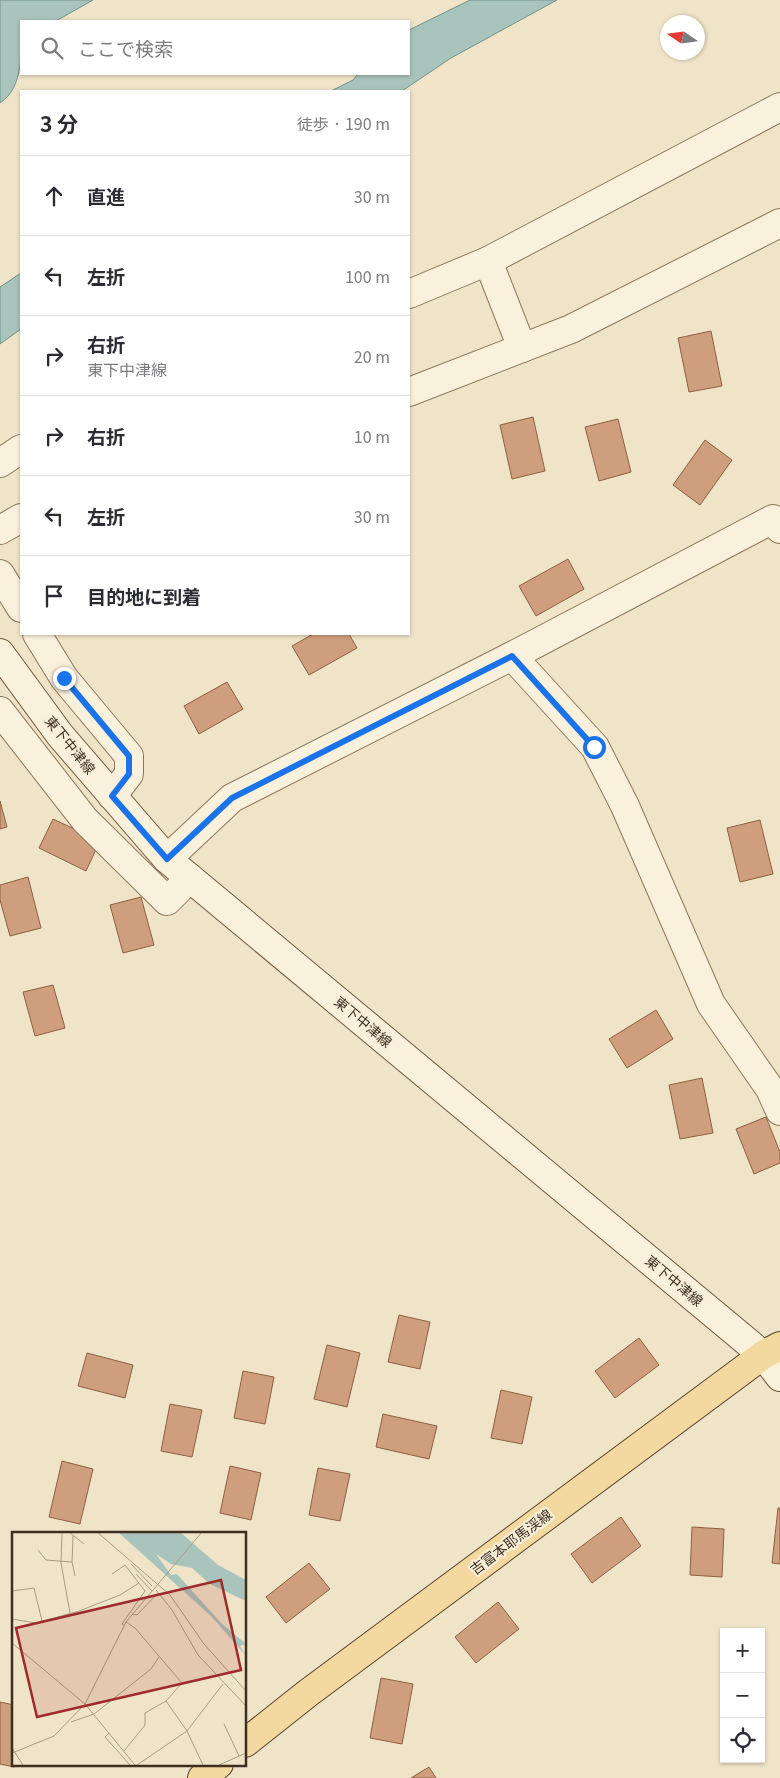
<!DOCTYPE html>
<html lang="ja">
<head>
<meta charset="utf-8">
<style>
	body { margin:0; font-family:Georgia,"Noto Sans JP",serif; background:#f2f2f3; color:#2b2b33 }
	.controls { position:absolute; right:15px; bottom:15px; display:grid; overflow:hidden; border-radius:0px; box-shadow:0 1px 4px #0004 }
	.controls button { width:45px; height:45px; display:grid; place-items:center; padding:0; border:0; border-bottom:1px solid #e1e1e2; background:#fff; color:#2b2b33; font:25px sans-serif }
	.compass { position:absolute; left:660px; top:15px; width:45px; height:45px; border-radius:50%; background:#fff; box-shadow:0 1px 4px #0004; rotate:283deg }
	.stop { position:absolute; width:15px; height:15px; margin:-11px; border:4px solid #1a73e8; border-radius:50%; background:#fff }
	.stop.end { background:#1a73e8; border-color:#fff; box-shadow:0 1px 5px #0008 }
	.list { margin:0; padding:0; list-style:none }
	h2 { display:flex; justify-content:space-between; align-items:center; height:65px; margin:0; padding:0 20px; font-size:21px }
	h2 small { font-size:16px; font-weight:400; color:#7c7c81 }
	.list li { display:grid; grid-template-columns:32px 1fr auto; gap:15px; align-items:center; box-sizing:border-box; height:80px; padding:0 20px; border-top:1px solid #e1e1e2 }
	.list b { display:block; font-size:19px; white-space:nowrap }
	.list p { margin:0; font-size:16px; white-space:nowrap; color:#7c7c81 }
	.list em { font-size:16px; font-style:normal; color:#7c7c81 }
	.icon { flex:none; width:28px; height:28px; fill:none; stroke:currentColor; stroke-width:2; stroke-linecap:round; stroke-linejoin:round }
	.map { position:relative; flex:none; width:780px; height:1778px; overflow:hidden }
	.search { position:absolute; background:#fff; box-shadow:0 1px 4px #0004; left:20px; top:20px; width:390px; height:55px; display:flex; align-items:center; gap:12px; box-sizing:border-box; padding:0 18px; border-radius:0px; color:#7c7c81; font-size:19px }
	.panel { position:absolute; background:#fff; box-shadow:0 1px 4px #0004; left:20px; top:90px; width:390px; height:545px; border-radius:0px }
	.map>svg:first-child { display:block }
	.water { fill:#a9c4bc; stroke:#6f938a }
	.building { fill:#cf9f7d; stroke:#8d5f41 }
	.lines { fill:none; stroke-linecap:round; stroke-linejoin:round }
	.street-casing { stroke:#8d765c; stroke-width:30 }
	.secondary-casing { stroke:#6f573f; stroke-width:30 }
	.primary-casing { stroke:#5b4430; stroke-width:30 }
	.street { stroke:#faf1dc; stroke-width:28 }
	.secondary { stroke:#faf1dc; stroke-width:28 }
	.primary { stroke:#f3d9a0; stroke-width:28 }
	.route { stroke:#1a73e8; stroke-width:6 }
	.labels { text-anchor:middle; stroke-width:4.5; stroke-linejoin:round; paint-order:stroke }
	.street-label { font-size:14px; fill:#3d2e20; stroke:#f7eed8 }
	.inset-road { fill:none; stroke:#a89b85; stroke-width:1 }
	.view { fill:#9e2a2b; fill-opacity:0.15; stroke:#9e2a2b; stroke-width:2.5 }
	.inset-edge { fill:none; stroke:#3d2e20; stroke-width:2.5 }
</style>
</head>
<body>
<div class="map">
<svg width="780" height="1778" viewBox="0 0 780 1778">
	<rect width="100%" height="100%" fill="#f0e4c8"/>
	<g class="water">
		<path d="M0 0H93L56 21H21C21 48 25 87 0 103Z"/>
		<path d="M470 0H557L451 58 402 91H331L353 80 358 74H409V30Z"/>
		<path d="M21 273V329L0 344V287Z"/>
	</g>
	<g class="building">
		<path d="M711 331 722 386 689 392 678 338Z"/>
		<path d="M533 417 545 471 512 479 500 425Z"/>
		<path d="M618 419 631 472 599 481 585 427Z"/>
		<path d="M705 440 732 460 700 505 673 485Z"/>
		<path d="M568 559 584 589 536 616 519 586Z"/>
		<path d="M313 634H349L357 648 309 675 292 646Z"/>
		<path d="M227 682 243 709 199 734 184 706Z"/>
		<path d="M0 801 7 827 0 829Z"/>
		<path d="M53 819 100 841 86 871 39 848Z"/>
		<path d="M760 820 773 874 740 882 727 828Z"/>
		<path d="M28 877 41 928 10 936 0 900V885Z"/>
		<path d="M141 897 154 945 123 953 110 905Z"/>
		<path d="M53 985 65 1028 35 1036 23 992Z"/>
		<path d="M656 1010 673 1039 627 1068 609 1039Z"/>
		<path d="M702 1078 713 1133 680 1139 669 1085Z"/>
		<path d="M766 1117 780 1152V1163L754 1174 736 1129Z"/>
		<path d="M399 1315 430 1322 420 1369 388 1362Z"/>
		<path d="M639 1338 659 1365 615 1398 595 1371Z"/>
		<path d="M327 1345 360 1353 347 1407 314 1399Z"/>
		<path d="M87 1353 133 1365 125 1398 78 1386Z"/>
		<path d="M243 1371 274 1377 265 1424 234 1418Z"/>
		<path d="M501 1390 532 1397 522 1444 491 1438Z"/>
		<path d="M170 1404 202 1410 192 1457 161 1451Z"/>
		<path d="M383 1414 437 1426 429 1459 376 1447Z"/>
		<path d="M62 1461 93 1469 80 1524 49 1517Z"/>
		<path d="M230 1466 261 1473 251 1520 220 1513Z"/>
		<path d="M318 1468 350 1474 340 1521 309 1515Z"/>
		<path d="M778 1508H780V1564L772 1563Z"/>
		<path d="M621 1517 641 1546 592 1583 571 1554Z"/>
		<path d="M692 1527 724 1529 722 1577 690 1575Z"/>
		<path d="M309 1563 330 1589 286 1623 266 1597Z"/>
		<path d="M498 1602 519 1629 476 1663 455 1637Z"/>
		<path d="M381 1678 413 1684 402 1744 370 1738Z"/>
		<path d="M0 1702 14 1705V1767L0 1764Z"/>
		<path d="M429 1767 436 1778H411Z"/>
	</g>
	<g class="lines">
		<g class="street-casing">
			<g id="street">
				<path d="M488 261 522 348"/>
				<path d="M409 294 488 261 780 107"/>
				<path d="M409 392 571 329 780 223"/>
				<path d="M0 463 21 449"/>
				<path d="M0 530 21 518"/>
				<path d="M0 574 21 608"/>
				<path d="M37 634 64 678 129 756V774L112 796"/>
				<path d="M512 656 595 747 625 806 711 1004 770 1089 780 1111"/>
				<path d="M0 711 85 820 167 901 190 878"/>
				<path d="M167 859 232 798 512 656 773 519 780 529"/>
			</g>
		</g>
		<g class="secondary-casing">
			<path id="secondary" d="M0 653 60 735 167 859 763 1355 780 1377"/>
		</g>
		<g class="primary-casing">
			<g id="primary">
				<path d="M245 1743 308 1693 763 1355 780 1346"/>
				<path d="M202 1778 219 1764"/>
			</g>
		</g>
		<use href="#street" class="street"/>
		<use href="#secondary" class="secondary"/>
		<use href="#primary" class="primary"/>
	</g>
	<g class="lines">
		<path class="route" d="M64 678 129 756V774L112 796 167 859 232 798 512 656 594 747"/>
	</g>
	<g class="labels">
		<g class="street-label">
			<text transform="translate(70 745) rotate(51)" y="5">東下中津線</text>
			<text transform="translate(363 1022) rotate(40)" y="5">東下中津線</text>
			<text transform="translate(674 1281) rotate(40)" y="5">東下中津線</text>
			<text transform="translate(511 1542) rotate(-37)" y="5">吉富本耶馬渓線</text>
		</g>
	</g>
	<g transform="translate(12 1532)">
		<rect width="234" height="234" fill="#f0e4c8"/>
		<path d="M106 0H168L206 33 234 48V69L198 52 180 36 159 32 144 22 159 43 165 42 209 91 234 112 228 114 234 124 199 84Z" fill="#a9c4bc"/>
		<path class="inset-road" d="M50 0 49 31 58 81M57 0 72 12M85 0 158 63 192 112 234 159M26 18 34 28 60 30 63 44M60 30 61 4M119 32 140 54M100 42 113 33 133 59 110 92 113 94M124 42 140 59M144 58 160 78 186 123 234 174M0 59 22 56 30 89M120 82 125 83 146 61M0 87 24 91 67 79 108 63 127 51M0 111 73 172 123 233M154 169 175 199 191 233M73 172 114 90 190 0M59 190 82 182 139 137 147 125M212 192 227 224M97 201 93 205 118 233M0 216 11 233M112 219 133 193V181L154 169 170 151 123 96 114 90M0 221 42 204 73 172M125 233 175 199 211 152M207 233 234 221"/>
		<path class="view" d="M209 48 229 138 25 185 4 96Z"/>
		<rect width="234" height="234" class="inset-edge"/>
	</g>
</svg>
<div class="controls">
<button>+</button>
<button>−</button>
<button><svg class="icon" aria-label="locate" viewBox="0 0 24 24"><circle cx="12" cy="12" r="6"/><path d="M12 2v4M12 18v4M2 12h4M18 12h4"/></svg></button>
</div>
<svg class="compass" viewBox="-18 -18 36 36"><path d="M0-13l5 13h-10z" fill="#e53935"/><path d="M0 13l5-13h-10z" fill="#7c7c81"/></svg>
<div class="stop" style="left:594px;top:747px"></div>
<div class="stop end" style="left:64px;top:678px"></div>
<div class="search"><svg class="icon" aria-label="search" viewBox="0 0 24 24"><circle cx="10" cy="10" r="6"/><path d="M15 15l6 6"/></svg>ここで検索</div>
<section class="panel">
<h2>3 分<small>徒歩 · 190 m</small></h2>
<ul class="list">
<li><svg class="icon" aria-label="ahead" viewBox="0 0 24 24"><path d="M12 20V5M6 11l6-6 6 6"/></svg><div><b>直進</b></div><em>30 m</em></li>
<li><svg class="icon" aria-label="left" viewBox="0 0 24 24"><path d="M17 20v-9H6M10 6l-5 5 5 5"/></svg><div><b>左折</b></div><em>100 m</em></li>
<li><svg class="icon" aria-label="right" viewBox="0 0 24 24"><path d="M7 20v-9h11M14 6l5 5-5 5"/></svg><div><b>右折</b><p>東下中津線</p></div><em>20 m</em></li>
<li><svg class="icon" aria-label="right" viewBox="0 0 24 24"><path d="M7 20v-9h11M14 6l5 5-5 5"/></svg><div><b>右折</b></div><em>10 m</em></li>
<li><svg class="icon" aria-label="left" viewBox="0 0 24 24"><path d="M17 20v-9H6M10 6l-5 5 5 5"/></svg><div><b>左折</b></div><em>30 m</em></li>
<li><svg class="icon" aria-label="arrive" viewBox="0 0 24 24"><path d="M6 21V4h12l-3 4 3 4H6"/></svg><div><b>目的地に到着</b></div></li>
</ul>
</section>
</div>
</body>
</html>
